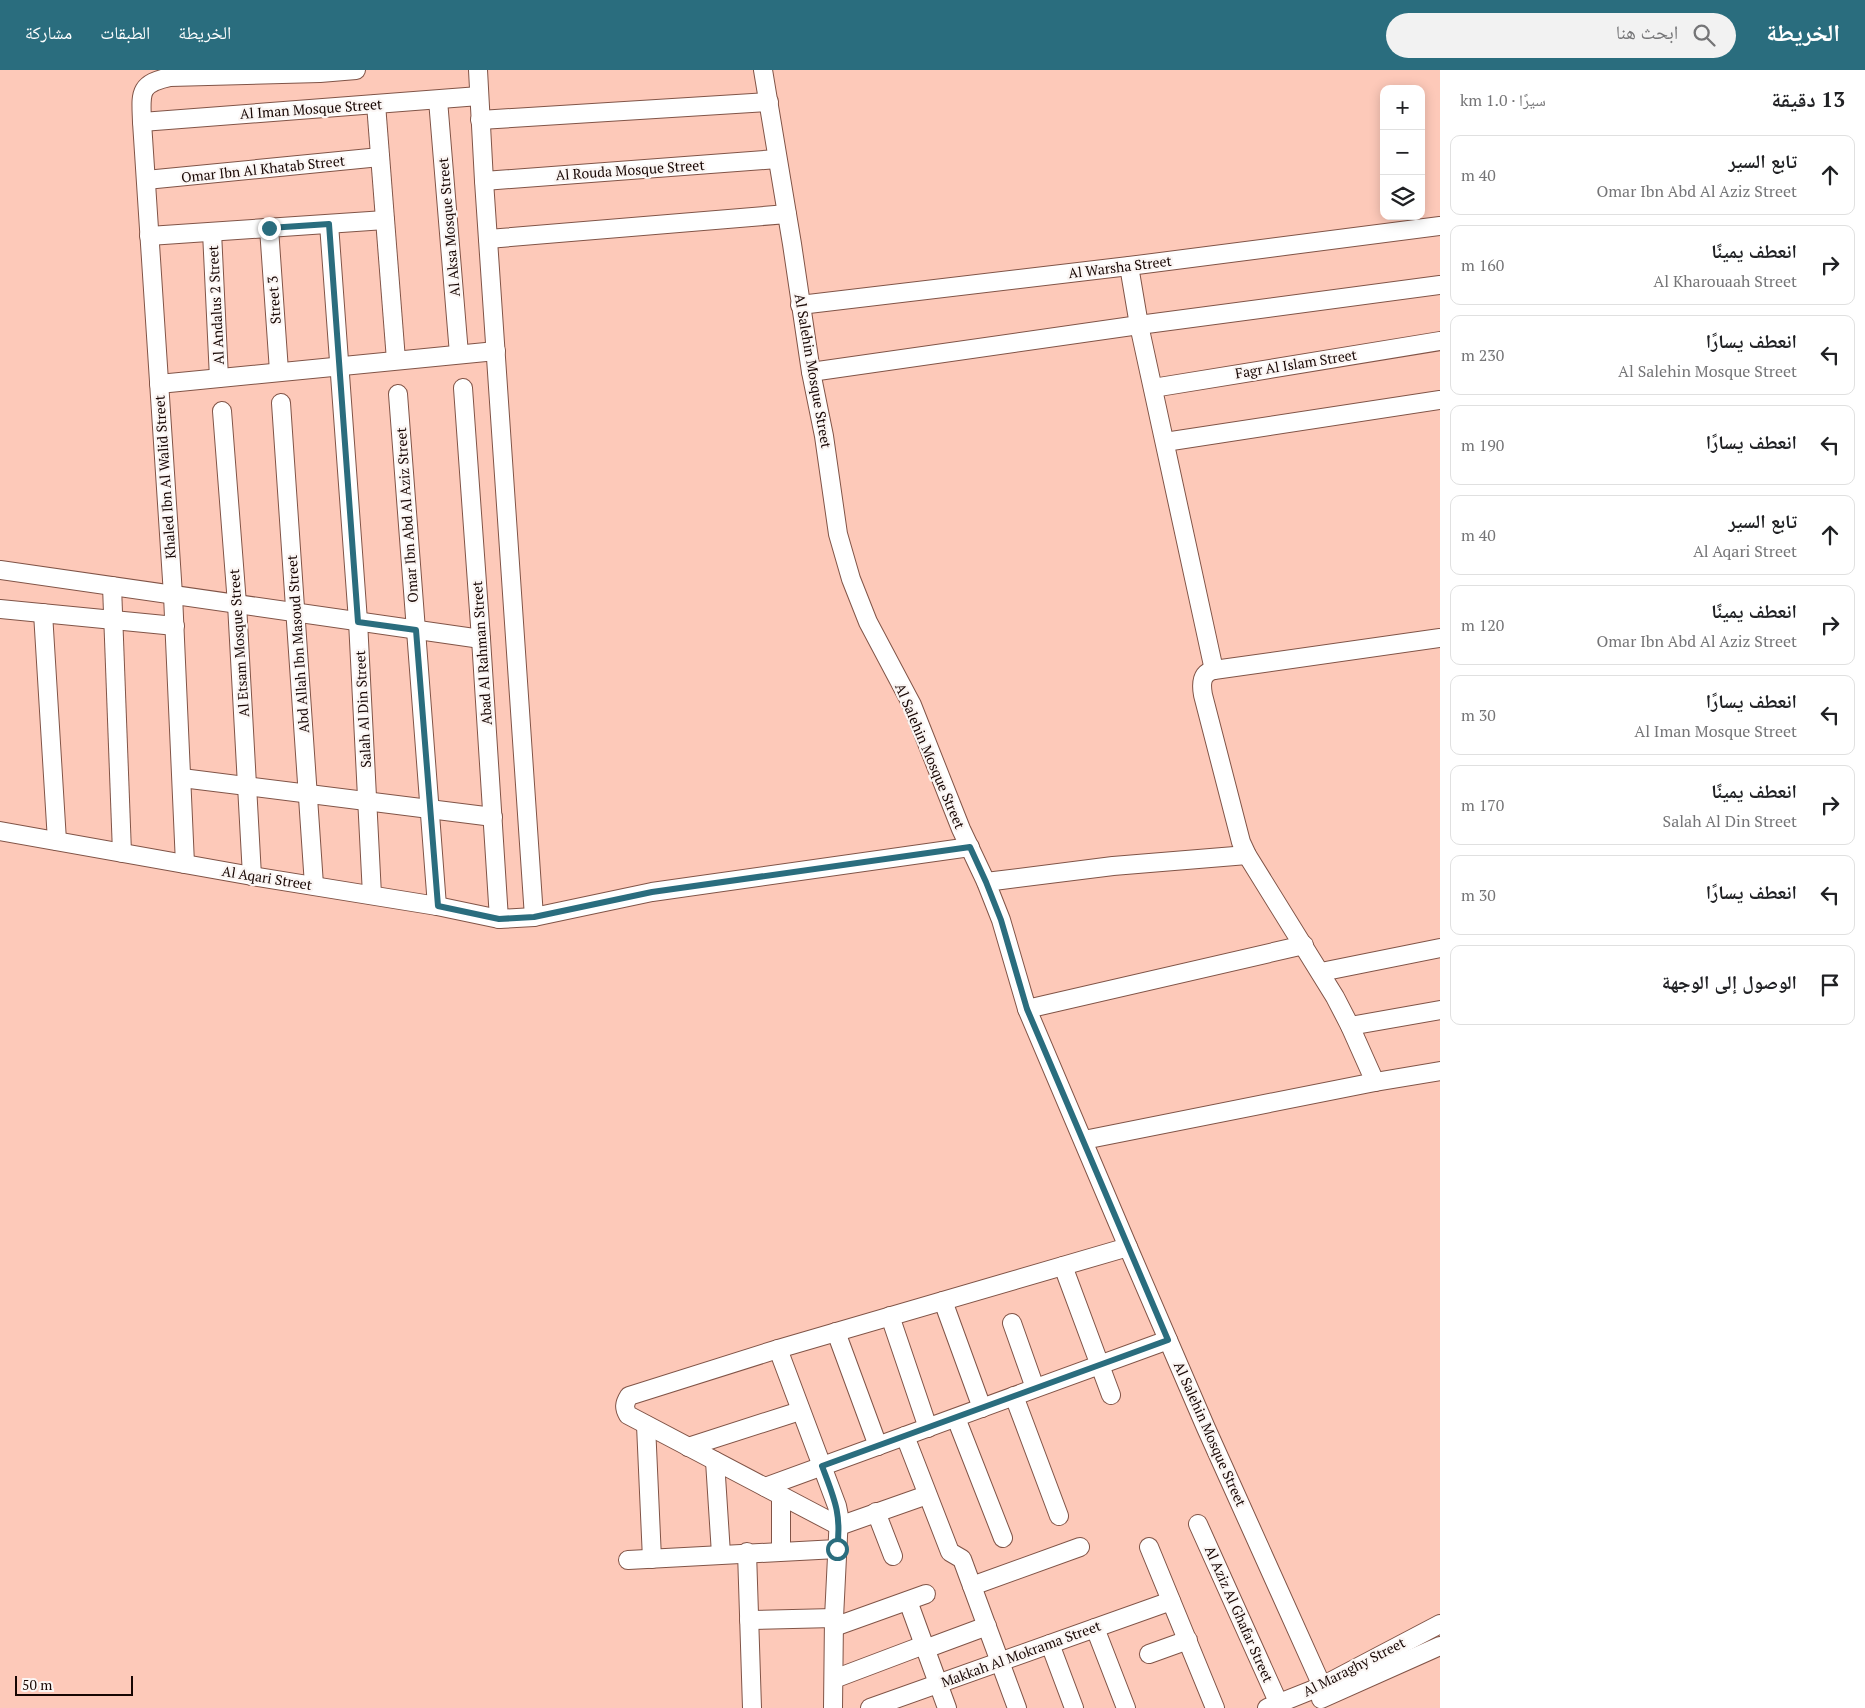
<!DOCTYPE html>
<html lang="ar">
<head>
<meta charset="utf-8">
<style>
	body { margin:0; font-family:"PT Serif","Noto Naskh Arabic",serif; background:#f2f2f2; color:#202124; direction:rtl }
	.controls { position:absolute; right:15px; top:15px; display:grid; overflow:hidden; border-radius:10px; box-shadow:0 2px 12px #0003 }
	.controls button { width:45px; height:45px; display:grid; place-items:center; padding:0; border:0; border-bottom:1px solid #e0e0e0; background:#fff; color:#202124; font:25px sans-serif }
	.scale { position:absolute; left:15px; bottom:12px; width:118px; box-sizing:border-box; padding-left:5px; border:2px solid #170603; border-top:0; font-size:14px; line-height:18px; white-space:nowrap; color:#170603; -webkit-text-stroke:4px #fbf6f4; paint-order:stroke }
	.stop { position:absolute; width:15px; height:15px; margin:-11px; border:4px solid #2a6d7e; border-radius:50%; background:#fff }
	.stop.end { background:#2a6d7e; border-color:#fff; box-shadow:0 1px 5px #0008 }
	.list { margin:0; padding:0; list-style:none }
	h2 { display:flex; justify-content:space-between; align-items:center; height:65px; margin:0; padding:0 20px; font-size:21px }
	h2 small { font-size:16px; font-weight:400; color:#757577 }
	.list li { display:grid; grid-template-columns:32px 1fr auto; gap:15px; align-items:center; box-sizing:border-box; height:80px; margin:0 10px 10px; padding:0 10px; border:1px solid #e0e0e0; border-radius:10px }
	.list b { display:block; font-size:19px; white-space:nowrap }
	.list p { margin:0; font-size:16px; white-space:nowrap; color:#757577 }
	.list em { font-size:16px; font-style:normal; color:#757577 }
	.icon { flex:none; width:28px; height:28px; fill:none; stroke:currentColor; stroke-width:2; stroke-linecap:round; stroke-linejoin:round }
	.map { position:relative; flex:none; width:1440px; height:1638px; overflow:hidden; direction:ltr }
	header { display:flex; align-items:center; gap:30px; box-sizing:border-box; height:70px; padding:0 25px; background:#2a6d7e; color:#fff }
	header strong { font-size:24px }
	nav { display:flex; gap:28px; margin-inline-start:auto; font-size:18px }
	.search { width:350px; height:45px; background:#f2f2f2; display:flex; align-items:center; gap:12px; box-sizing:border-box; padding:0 18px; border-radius:28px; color:#757577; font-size:19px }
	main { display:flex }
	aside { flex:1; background:#fff }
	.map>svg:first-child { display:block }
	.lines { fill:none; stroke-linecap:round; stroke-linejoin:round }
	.minor-casing { stroke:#815447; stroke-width:20 }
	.minor { stroke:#fff; stroke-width:18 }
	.route { stroke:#2a6d7e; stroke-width:6 }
	.labels { text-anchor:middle; stroke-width:4.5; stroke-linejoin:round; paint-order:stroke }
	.street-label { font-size:14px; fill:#170603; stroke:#fbf6f4 }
</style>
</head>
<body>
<header>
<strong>الخريطة</strong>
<div class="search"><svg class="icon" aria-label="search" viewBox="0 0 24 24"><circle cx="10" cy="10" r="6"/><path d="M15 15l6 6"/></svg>ابحث هنا</div>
<nav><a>الخريطة</a><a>الطبقات</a><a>مشاركة</a></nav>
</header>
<main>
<aside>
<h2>13 دقيقة<small>سيرًا · 1.0 km</small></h2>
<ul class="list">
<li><svg class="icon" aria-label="ahead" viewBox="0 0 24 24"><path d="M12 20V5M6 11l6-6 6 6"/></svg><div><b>تابع السير</b><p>Omar Ibn Abd Al Aziz Street</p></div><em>40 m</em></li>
<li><svg class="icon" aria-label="right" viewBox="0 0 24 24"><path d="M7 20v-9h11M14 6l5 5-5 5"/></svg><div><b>انعطف يمينًا</b><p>Al Kharouaah Street</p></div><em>160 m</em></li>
<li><svg class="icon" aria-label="left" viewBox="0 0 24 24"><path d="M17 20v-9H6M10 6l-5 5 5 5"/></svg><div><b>انعطف يسارًا</b><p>Al Salehin Mosque Street</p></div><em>230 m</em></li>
<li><svg class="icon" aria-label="left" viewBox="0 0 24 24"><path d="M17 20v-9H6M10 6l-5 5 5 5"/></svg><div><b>انعطف يسارًا</b></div><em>190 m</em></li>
<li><svg class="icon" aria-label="ahead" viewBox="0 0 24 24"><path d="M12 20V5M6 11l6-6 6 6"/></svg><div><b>تابع السير</b><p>Al Aqari Street</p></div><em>40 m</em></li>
<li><svg class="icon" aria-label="right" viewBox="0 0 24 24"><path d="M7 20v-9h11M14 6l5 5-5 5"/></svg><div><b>انعطف يمينًا</b><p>Omar Ibn Abd Al Aziz Street</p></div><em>120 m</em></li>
<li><svg class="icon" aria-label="left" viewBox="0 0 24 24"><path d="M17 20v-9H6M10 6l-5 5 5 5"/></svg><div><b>انعطف يسارًا</b><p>Al Iman Mosque Street</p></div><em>30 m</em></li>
<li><svg class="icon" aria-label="right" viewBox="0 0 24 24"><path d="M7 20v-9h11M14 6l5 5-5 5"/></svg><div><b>انعطف يمينًا</b><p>Salah Al Din Street</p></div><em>170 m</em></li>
<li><svg class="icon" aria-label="left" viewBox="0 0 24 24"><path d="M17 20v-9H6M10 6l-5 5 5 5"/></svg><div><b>انعطف يسارًا</b></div><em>30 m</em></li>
<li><svg class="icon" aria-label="arrive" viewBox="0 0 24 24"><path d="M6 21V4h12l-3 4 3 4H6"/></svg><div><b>الوصول إلى الوجهة</b></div></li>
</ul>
</aside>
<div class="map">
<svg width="1440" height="1638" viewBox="0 0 1440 1638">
	<rect width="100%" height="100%" fill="#fdc9b9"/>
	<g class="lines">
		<g class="minor-casing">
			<g id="minor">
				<path d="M478 0 484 111 534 847"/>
				<path d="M763 0 792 174 811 302 824 366 838 464 851 509 868 552 912 635 961 759 986 812 1001 850 1027 939 1128 1177 1206 1358 1322 1616"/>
				<path d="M438 30 459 284"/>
				<path d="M376 34 396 290"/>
				<path d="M480 50 769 32"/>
				<path d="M142 52 479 26"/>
				<path d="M146 110 380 87"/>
				<path d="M484 111 777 89"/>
				<path d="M329 154 358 551 372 825"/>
				<path d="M269 158 279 301"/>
				<path d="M212 162 219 308"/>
				<path d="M149 166 385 150"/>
				<path d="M488 169 787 144"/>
				<path d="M1129 196 1139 255 1214 600"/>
				<path d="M800 235 1129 196 1440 156"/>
				<path d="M811 302 1139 255 1440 215"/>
				<path d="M159 314 496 281"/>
				<path d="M463 318 481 569 499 849"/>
				<path d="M1153 318 1440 271"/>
				<path d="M398 324 437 836"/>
				<path d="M281 333 314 815"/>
				<path d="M222 341 237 534 252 806"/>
				<path d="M1165 372 1440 330"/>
				<path d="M0 500 481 569"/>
				<path d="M112 516 122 783"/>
				<path d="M0 539 175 556"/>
				<path d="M43 543 57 771"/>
				<path d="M182 708 493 747"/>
				<path d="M0 761 252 806 437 836 499 849 534 847 652 822 970 777"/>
				<path d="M185 794 173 525 142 52C141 23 138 14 170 7L320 3 356 0"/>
				<path d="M986 812 1113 796 1247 785"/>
				<path d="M1321 902 1440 878"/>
				<path d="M1027 939 1304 875"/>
				<path d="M1350 956 1440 940"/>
				<path d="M1375 1012 1350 956 1335 927 1247 785 1241 772 1203 625C1201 614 1201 603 1214 600L1440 568"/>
				<path d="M1084 1070 1375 1012 1440 1001"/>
				<path d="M1063 1196 1111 1325"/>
				<path d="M943 1231 982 1338"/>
				<path d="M890 1246 928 1358"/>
				<path d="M1012 1253 1035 1318"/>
				<path d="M836 1262 878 1376"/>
				<path d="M778 1279 837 1436 839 1446 834 1548 833 1638"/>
				<path d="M1014 1326 1059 1446"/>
				<path d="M956 1348 1003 1468"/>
				<path d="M646 1355 652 1489"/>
				<path d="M905 1366 950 1482 962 1489 1017 1638"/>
				<path d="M688 1377 800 1341"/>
				<path d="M715 1391 721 1484"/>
				<path d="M765 1417 1168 1270"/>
				<path d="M927 1425 839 1456 628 1345C624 1338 624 1334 629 1326L778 1279 1128 1177"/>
				<path d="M876 1442 893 1486"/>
				<path d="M1198 1454 1279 1634"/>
				<path d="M1149 1477 1215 1638"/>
				<path d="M781 1481V1426"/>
				<path d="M747 1482 752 1638"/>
				<path d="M628 1490 837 1479"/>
				<path d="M972 1516 1080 1477"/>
				<path d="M908 1531 947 1638"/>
				<path d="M749 1550 834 1548"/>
				<path d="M834 1557 926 1524"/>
				<path d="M1095 1558 1126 1638"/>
				<path d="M1050 1574 1074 1638"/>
				<path d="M925 1579 987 1556"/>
				<path d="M1149 1584 1188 1570"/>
				<path d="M834 1609 924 1575"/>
				<path d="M1321 1629 1440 1576"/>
				<path d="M870 1638 1171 1531"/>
				<path d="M1267 1638 1322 1616 1440 1554"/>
			</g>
		</g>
		<use href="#minor" class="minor"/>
	</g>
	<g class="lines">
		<path class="route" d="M269 158 329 154 358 552 416 560 438 836 499 849 534 847 652 822 970 777 986 812 1001 850 1027 939 1168 1270 822 1396C834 1428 842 1444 837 1479"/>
	</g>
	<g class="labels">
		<g class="street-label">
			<text transform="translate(311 39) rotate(-4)" y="5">Al Iman Mosque Street</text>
			<text transform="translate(263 99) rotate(-6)" y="5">Omar Ibn Al Khatab Street</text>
			<text transform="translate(630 100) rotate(-4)" y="5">Al Rouda Mosque Street</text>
			<text transform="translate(449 157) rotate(-95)" y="5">Al Aksa Mosque Street</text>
			<text transform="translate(1120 197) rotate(-7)" y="5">Al Warsha Street</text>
			<text transform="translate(274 230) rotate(-94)" y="5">Street 3</text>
			<text transform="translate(216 235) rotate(-93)" y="5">Al Andalus 2 Street</text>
			<text transform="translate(1296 294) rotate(-9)" y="5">Fagr Al Islam Street</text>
			<text transform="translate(813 301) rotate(80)" y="5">Al Salehin Mosque Street</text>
			<text transform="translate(165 407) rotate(-94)" y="5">Khaled Ibn Al Walid Street</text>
			<text transform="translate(407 445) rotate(-94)" y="5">Omar Ibn Abd Al Aziz Street</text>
			<text transform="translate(239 573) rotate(-94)" y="5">Al Etsam Mosque Street</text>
			<text transform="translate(298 574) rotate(-94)" y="5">Abd Allah Ibn Masoud Street</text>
			<text transform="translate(482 583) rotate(-94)" y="5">Abad Al Rahman Street</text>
			<text transform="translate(363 639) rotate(-93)" y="5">Salah Al Din Street</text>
			<text transform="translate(930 686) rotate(67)" y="5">Al Salehin Mosque Street</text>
			<text transform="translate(267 808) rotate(9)" y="5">Al Aqari Street</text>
			<text transform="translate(1210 1364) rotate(66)" y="5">Al Salehin Mosque Street</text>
			<text transform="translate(1239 1544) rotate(66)" y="5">Al Aziz Al Ghafar Street</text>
			<text transform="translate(1021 1584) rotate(-20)" y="5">Makkah Al Mokrama Street</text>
			<text transform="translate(1354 1597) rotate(-27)" y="5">Al Maraghy Street</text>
		</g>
	</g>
</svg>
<div class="controls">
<button>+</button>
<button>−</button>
<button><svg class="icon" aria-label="layers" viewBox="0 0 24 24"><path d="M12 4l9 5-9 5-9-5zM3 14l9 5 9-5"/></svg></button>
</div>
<div class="scale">50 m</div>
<div class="stop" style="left:837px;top:1479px"></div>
<div class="stop end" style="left:269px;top:158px"></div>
</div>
</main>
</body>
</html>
